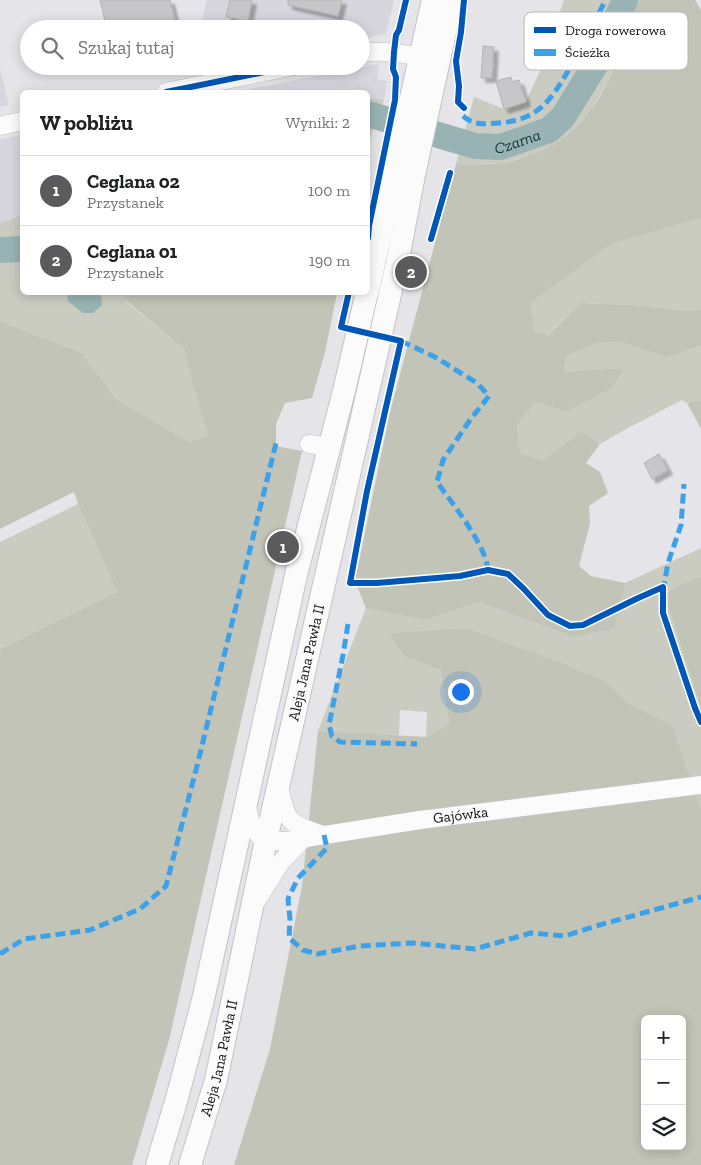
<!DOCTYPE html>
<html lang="pl">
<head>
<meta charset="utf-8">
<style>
	body { margin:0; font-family:"Zilla Slab",serif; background:#f2f2f2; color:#202124 }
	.controls { position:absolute; right:15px; bottom:15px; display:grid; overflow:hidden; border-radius:8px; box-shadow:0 2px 12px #0003 }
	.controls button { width:45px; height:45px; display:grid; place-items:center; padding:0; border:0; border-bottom:1px solid #e0e0e0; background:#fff; color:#202124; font:25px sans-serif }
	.you { position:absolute; left:460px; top:691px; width:18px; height:18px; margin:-12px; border:4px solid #fff; border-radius:50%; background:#1a73e8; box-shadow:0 0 0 8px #1a73e833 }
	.badge { display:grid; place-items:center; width:32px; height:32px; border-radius:50%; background:#5b5b5d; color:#fff; font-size:16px; font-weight:700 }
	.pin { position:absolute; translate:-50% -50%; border:2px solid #fff; box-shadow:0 1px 5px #0006 }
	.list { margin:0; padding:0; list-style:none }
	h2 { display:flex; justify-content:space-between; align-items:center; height:65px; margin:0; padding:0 20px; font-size:21px }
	h2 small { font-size:16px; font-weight:400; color:#757577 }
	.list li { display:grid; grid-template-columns:32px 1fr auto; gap:15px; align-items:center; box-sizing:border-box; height:70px; padding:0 20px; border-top:1px solid #e0e0e0 }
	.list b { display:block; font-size:19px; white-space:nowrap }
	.list p { margin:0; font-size:16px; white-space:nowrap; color:#757577 }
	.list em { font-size:16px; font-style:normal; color:#757577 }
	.icon { flex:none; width:28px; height:28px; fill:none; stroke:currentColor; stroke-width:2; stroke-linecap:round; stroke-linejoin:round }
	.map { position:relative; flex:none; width:701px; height:1165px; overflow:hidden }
	.search { position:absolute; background:#fff; box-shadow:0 2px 12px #0003; left:20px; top:20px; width:350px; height:55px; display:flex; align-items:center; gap:12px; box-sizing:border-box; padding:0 18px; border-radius:28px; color:#757577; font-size:19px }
	.panel { position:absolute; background:#fff; box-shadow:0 2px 12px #0003; left:20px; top:90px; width:350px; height:205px; border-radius:8px }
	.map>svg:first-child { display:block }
	.built { fill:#d7d6de }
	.green { fill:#caccc1 }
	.forest { fill:#c1c4b6; fill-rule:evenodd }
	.water { fill:#99b3b4 }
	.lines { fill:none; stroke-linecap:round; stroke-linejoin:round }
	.river { stroke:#99b3b4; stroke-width:26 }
	.building { fill:#c7c7c9; stroke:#b3b3b5; filter:url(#shadow) }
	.minor-casing { stroke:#c2c2c5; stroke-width:19 }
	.major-casing { stroke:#c2c2c5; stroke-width:24 }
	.minor { stroke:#fbfbfc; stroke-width:18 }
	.major { stroke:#fbfbfc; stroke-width:22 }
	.quiet { stroke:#3da1ea; stroke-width:5; stroke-dasharray:10 5; stroke-linecap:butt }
	.cycleway-casing { stroke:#fff; stroke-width:9 }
	.cycleway { stroke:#0057b8; stroke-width:6 }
	.labels { text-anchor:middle; stroke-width:5; stroke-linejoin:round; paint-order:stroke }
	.street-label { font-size:15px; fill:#111012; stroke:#fff }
	.water-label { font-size:16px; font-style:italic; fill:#0d3434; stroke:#fff }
	.key { fill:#fff; stroke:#b8b7b8; stroke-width:1 }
	.key-label { font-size:14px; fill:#111012 }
</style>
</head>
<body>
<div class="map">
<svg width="701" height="1165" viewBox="0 0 701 1165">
	<defs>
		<filter id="shadow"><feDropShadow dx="4.5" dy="4.5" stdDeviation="1" flood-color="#0004"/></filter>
	</defs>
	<rect width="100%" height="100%" fill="#e5e5e9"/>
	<g class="built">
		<path d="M207 0H394L386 34 361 39V29H200Z"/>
		<path d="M379 64 377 79 387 81 384 100 368 98V92H235Z"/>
		<path d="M0 69 9 105 0 106Z"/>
		<path d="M22 135V215L0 223V139Z"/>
	</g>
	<g class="green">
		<path d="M564 0H639L626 30 608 81 590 112 577 127 563 139 544 151 524 158 503 163 475 164H456L474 97 504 109 526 102 544 62Z"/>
		<path d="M368 98 384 100 371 136 368 152Z"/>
		<path d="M22 215V292L125 293 124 300 184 349 199 407 210 436 189 442 117 400 82 353 0 321V223Z"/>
		<path d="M701 218V309L688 311 633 305 581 303 547 335 534 331 529 303 612 244Z"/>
		<path d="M621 342 667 358 701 345V400L687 403 682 400 626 429 600 444 581 431 542 461 520 454 517 425 535 402 567 412 606 369 564 373 567 356 595 343Z"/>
		<path d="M78 504 117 592 0 649V542Z"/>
		<path d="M701 548V576L664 595 701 708V808L670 724 629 704 606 681 465 628 389 633 404 657 441 670 449 725 426 737 427 712 400 710 399 736 318 731 366 608 425 620 479 602 574 637 615 629 625 583Z"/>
	</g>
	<g class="forest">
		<path d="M639 0H695L701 10V218L612 244 530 303 534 331 548 335 581 303 633 305 688 311 701 309V345L667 358 621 342 596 343 567 356 564 372 606 369 623 370 613 387 567 412 535 402 517 425 520 453 542 461 581 431 600 444 586 463 600 472 608 493 589 506 590 523 579 566 591 576 625 583 615 629 574 637 479 602 425 620 366 608 355 581 390 412 456 164C472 164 487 165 502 163 511 162 520 159 528 156 567 143 589 119 607 83 614 70 617 56 621 43 626 28 633 14 639 0Z"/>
		<path d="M125 293H337L325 352 312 398 285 403 276 424V446L302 451 169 1040 132 1165H0V649L117 592 78 504 74 492 0 529V321L82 353 117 400 189 442 209 436 199 407 184 349 124 299Z"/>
		<path d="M701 400V429L687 403Z"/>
		<path d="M701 576V708L664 594Z"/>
		<path d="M465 628 550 659 606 681 629 704 671 724 701 808V1165H234L270 1049 302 886 318 731 426 737 449 724 441 670 404 657 389 633ZM645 1019H682V1146H645Z"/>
	</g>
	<path class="water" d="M67 293H101L102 305 93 313H83L68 301Z"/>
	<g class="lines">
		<g class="river">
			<path id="s1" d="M368 114 475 146 501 147 549 130 563 117 597 62 625 0"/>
			<path d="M0 250 22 249"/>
		</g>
	</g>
	<g class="building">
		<path d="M100 0H170L177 29H107Z"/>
		<path d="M230 0H252L248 21 226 17Z"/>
		<path d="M288 0H342L338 16 288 5Z"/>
		<path d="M483 46 494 47 492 78H481Z"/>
		<path d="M511 77 512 82 519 80 526 102 504 109 496 81Z"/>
		<path d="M659 454 668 470 652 479 644 463Z"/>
	</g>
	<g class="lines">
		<g class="minor-casing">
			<g id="minor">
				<path d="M361 53C382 50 400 53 420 57"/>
				<path d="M166 92 294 66"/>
				<path d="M0 126 22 121"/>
				<path d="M309 444 329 447"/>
				<path d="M279 788C288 824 288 823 323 835"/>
				<path id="s2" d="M247 802C247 814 254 837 267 840 273 842 281 841 287 841L420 820 701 785"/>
				<path d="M257 900 281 862 303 839"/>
			</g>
		</g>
		<g class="major-casing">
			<g id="major">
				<path d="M368 290 433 0"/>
				<path d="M157 1165 177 1098 203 1000 296 575 344 391 367 292"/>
				<path id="s3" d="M190 1165 216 1080 266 840 398 259 414 175 452 0"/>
			</g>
		</g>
		<use href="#minor" class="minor"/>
		<use href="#major" class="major"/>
		<g class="quiet">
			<path d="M463 116C475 126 483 124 499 123 511 122 525 119 535 112 550 102 559 86 568 71 575 59 583 47 589 34 595 23 599 11 606 0"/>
			<path d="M401 341 435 357 477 383 489 396 470 420 443 460 437 482C452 503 486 545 488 570"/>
			<path d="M663 591 668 563 681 525 684 484"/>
			<path d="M348 624 343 655 329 725 332 736 340 742 417 744"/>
			<path d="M324 835 327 848 298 878 288 899 290 919 289 938 303 950 317 954 360 946 412 943 475 949 531 933 565 936 596 926 701 897"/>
			<path d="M0 954 24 939 90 930 140 909 166 886 198 762 277 439"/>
		</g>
		<g class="cycleway-casing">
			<g id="cycleway">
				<path d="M464 0 461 32 456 61 459 86 458 102 464 108"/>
				<path d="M166 92 294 66"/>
				<path d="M368 238 369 226 395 100 396 77 393 69 394 52 396 35 399 30 406 0"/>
				<path d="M431 239 450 173"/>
				<path d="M349 292 341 327 401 341 367 491 350 583H377L460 576 488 570 508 574 523 588 548 615 570 626 583 625 636 599 663 587V613L695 708 701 722"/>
			</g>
		</g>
		<use href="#cycleway" class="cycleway"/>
	</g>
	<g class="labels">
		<g class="street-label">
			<text dy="5" stroke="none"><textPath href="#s3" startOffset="516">Aleja Jana Pawła II</textPath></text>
			<text dy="5" stroke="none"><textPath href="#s2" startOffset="241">Gajówka</textPath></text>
			<text dy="5" stroke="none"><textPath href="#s3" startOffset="111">Aleja Jana Pawła II</textPath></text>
		</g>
		<g class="water-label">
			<text dy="6" stroke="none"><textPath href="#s1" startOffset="155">Czarna</textPath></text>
		</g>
	</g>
	<rect x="524" y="12" width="164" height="58" rx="8" class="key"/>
	<rect x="534" y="27" width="22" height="6" fill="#0057b8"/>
	<rect x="534" y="49" width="22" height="7" fill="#3da1ea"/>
	<g class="key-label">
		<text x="565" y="35">Droga rowerowa</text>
		<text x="565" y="57">Ścieżka</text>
	</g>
</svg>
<div class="controls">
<button>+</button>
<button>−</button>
<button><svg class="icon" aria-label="layers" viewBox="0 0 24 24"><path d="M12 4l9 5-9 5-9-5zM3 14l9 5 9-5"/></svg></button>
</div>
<div class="you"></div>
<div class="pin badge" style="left:283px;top:547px">1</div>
<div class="pin badge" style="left:411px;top:272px">2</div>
<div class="search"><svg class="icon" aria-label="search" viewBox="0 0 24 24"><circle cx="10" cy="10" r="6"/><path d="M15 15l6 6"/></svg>Szukaj tutaj</div>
<section class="panel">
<h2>W pobliżu<small>Wyniki: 2</small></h2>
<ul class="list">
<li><span class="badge">1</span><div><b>Ceglana 02</b><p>Przystanek</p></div><em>100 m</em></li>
<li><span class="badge">2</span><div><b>Ceglana 01</b><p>Przystanek</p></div><em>190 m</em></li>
</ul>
</section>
</div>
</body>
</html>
